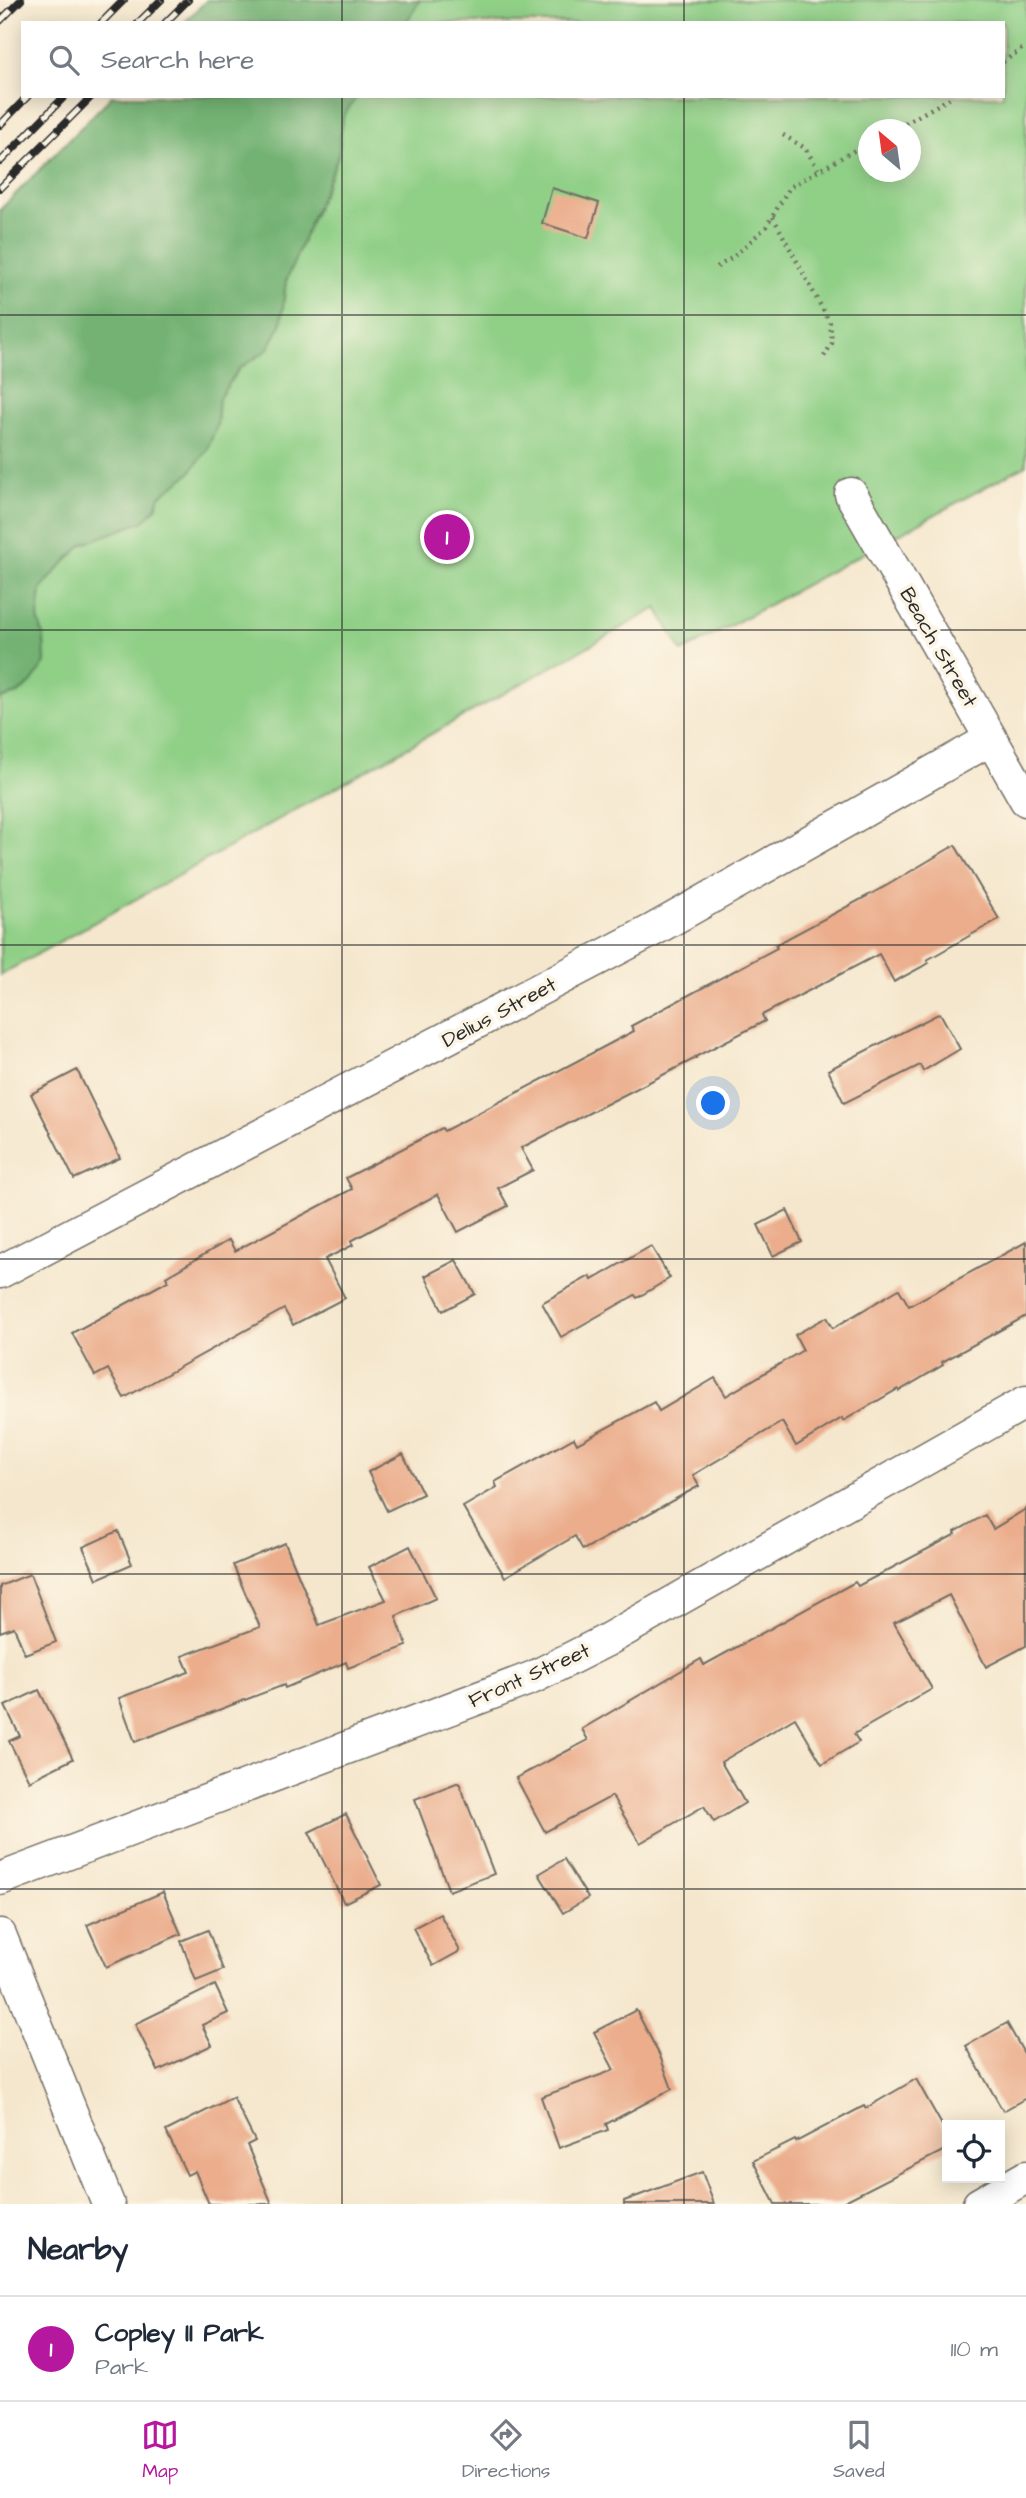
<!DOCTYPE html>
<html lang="en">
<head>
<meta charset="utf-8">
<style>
	body { margin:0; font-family:"Architects Daughter",sans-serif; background:#f6f6f7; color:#1f2937 }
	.controls { position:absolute; right:21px; bottom:21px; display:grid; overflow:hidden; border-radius:0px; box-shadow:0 4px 18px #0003 }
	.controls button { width:63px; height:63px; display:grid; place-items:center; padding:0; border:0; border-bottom:2px solid #e0e1e3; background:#fff; color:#1f2937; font:35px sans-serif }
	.compass { position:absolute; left:858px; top:119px; width:63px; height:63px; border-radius:50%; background:#fff; box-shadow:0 4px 18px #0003; rotate:331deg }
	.you { position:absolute; left:714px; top:1104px; width:24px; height:24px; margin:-18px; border:5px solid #fff; border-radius:50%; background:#1a73e8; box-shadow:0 0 0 10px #1a73e833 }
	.badge { display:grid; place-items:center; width:46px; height:46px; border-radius:50%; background:#b5179e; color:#fff; font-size:23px; font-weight:700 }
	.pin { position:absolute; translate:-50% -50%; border:4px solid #fff; box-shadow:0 2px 7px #0006 }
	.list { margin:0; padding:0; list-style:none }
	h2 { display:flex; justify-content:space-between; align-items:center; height:91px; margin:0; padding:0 28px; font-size:30px }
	h2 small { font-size:23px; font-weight:400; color:#747a83 }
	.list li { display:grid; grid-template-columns:46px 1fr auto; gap:21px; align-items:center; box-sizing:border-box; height:105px; padding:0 28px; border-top:2px solid #e0e1e3 }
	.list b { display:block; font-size:26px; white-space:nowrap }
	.list p { margin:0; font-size:23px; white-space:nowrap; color:#747a83 }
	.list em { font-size:23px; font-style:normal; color:#747a83 }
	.icon { flex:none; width:38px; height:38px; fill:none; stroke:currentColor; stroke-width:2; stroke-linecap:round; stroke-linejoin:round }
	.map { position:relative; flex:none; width:1026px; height:2204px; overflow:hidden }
	.search { position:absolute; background:#fff; box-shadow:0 4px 18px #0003; left:21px; right:21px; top:21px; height:77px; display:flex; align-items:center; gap:18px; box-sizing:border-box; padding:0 24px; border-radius:0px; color:#747a83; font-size:26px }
	.sheet { height:196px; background:#fff }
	nav { display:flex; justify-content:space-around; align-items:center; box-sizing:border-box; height:98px; border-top:2px solid #e0e1e3; background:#fff; font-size:19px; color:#747a83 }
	nav a { display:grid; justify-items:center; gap:4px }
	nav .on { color:#b5179e }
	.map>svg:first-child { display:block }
	.green { fill:#8fcf86; stroke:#5d7d58; stroke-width:2; fill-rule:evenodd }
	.forest { fill:#73b273; stroke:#4f6e4f; stroke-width:2 }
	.building { fill:#ebad8c }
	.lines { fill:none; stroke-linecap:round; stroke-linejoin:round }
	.street-casing { stroke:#726d64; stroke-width:35 }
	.path { stroke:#726d64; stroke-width:4.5; stroke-dasharray:2 5; stroke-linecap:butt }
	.street { stroke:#fff; stroke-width:32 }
	.rail-casing { stroke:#2b2b2b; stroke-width:8 }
	.rail { stroke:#fcf5e5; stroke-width:5; stroke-dasharray:16; stroke-linecap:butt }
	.grid { fill:none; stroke:#2b2b2b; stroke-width:2; stroke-opacity:0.55 }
	.labels { text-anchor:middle; stroke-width:7; stroke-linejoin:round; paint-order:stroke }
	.street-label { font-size:21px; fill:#2b2b2b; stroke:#fcf5e5 }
</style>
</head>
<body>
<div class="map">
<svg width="1026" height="2204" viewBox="0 0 1026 2204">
	<rect width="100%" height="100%" fill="#fcf5e5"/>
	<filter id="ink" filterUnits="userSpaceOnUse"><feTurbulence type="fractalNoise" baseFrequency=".0143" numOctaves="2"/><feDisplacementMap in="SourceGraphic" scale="14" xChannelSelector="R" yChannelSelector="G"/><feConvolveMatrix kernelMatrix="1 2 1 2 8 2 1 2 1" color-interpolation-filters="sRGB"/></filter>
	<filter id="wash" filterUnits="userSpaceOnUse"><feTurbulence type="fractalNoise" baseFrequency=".00686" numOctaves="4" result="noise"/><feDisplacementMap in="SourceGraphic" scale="28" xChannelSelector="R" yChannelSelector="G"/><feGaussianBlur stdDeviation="1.57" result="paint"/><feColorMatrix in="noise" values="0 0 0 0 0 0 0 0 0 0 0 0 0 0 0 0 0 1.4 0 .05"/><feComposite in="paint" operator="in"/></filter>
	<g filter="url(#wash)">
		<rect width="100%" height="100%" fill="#f5e7cd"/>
		<path class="green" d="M207 0H1026V465L682 652 657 608 0 975V210L112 96H1003V23H184ZM869 130H911V172H869Z"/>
		<g class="forest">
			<path d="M207 0H420L406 23H184Z"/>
			<path d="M112 96H357L343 117 338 157 286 281 281 325 267 350 239 369 219 398 217 425 207 450 189 474 160 496 156 508 144 521 83 544 57 570 41 589 38 618 44 638 45 663 31 683 17 694 0 699V210Z"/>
		</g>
		<g id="blocks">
			<g class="building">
				<path d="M552 188 599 203 588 238 542 223Z"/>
				<path d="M955 845 999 919 927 960 929 963 894 982 879 954 762 1015 765 1021 695 1057 696 1058 521 1148 533 1170 498 1188 508 1206 458 1232 438 1194 351 1241 353 1245 325 1259 345 1298 293 1325 284 1309 124 1398 108 1369 95 1376 72 1333 168 1281 166 1277 229 1240 235 1251 352 1189 346 1178 442 1128 444 1131 634 1031 631 1026 777 948 775 945 886 886Z"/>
				<path d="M940 1013 960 1049 923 1071 920 1065 844 1103 828 1070Z"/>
				<path d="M77 1070 120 1158 74 1179 31 1094Z"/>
				<path d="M787 1210 802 1242 773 1256 758 1225Z"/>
				<path d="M1026 1242V1316L942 1362 943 1365 899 1391 898 1389 843 1421 842 1418 796 1446 782 1422 693 1475 699 1486 583 1550 575 1536 505 1577 463 1507 497 1487 495 1482 574 1438 577 1444 654 1402 659 1411 715 1378 726 1396 803 1350 795 1335 827 1317 833 1328 899 1289 909 1306Z"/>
				<path d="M651 1246 670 1278 637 1298 635 1295 561 1337 542 1303 590 1276 592 1280Z"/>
				<path d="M456 1260 475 1294 443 1311 425 1276Z"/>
				<path d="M403 1454 423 1494 387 1511 368 1472Z"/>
				<path d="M1026 1509V1646L986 1667 949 1595 894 1623 932 1689 854 1734 859 1742 822 1764 795 1718 721 1762 745 1803 714 1822 704 1806 640 1843 612 1796 545 1832 516 1778 588 1740 582 1729 701 1659 704 1665 855 1582 858 1586 956 1534 955 1532 985 1515 993 1529Z"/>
				<path d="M118 1531 132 1564 97 1579 83 1547Z"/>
				<path d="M285 1543 319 1625 386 1600 369 1567 410 1546 436 1598 396 1616 407 1646 348 1668 346 1662 285 1688 284 1685 135 1742 119 1698 189 1672 182 1656 260 1627 233 1565Z"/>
				<path d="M30 1574 56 1642 25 1654 14 1627 0 1632V1586Z"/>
				<path d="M39 1690 73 1759 29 1781 9 1741 20 1736 5 1706Z"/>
				<path d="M459 1782 494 1874 449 1891 415 1799Z"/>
				<path d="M346 1814 381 1885 344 1903 309 1832Z"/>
				<path d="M564 1859 588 1898 563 1913 539 1874Z"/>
				<path d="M163 1892 181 1934 106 1967 87 1925Z"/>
				<path d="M440 1914 460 1951 433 1966 413 1928Z"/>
				<path d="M208 1930 223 1970 196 1981 181 1941Z"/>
				<path d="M215 1985 228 2013 202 2025 212 2045 158 2071 135 2024Z"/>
				<path d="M636 2010 660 2056 672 2089 606 2124 608 2130 559 2148 541 2097 614 2070 594 2032Z"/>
				<path d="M1007 2023 1026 2057V2098L1003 2111 966 2046Z"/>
				<path d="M916 2079 947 2134V2149L839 2204H775L753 2161 795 2140 796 2142 864 2106 866 2108Z"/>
				<path d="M233 2097 255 2141 247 2145 272 2204H209L195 2171 187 2175 166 2131Z"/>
				<path d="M702 2172 714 2204H624V2201Z"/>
			</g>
		</g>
	</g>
	<g filter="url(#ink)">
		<use href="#blocks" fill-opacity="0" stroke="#726d64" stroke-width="2"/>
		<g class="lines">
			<g class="street-casing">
				<g id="street">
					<path d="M851 494 1026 800"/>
					<path d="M0 1272 653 930 991 739"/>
					<path d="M0 1879 534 1677 605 1641 1026 1402"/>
					<path d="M0 1935 108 2204"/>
					<path d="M979 2204 1026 2177"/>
				</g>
			</g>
			<g class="path">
				<path d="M1003 62 1026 46"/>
				<path d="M893 130 954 96"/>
				<path d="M783 135 805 148 818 169"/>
				<path d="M773 217 830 323 832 343 822 360"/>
				<path d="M717 267 732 258 766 227 790 187 869 142"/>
			</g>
			<use href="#street" class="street"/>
			<g class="rail-casing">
				<g id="rail">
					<path d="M0 21 21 0"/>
					<path d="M101 23 124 0"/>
					<path d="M138 23 161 0"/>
					<path d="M165 23 188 0"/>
					<path d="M0 125 28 96"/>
					<path d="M0 162 65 96"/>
					<path d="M0 188 92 96"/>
				</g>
			</g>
			<use href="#rail" class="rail"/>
		</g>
	</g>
	<path class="grid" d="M342 0V23M684 0V23M342 96V2204M684 96V2204M0 315H1026M0 630H1026M0 945H1026M0 1259H1026M0 1574H1026M0 1889H1026"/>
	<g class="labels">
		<g class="street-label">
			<text transform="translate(939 647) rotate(60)" y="7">Beach Street</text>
			<text transform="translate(499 1012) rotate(-28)" y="7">Delius Street</text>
			<text transform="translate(529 1675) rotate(-24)" y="7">Front Street</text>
		</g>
	</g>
</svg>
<div class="controls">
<button><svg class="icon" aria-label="locate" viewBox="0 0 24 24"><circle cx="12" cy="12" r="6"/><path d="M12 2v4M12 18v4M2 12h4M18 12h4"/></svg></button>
</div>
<svg class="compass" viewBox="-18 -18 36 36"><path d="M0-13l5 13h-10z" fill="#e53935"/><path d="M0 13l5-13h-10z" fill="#747a83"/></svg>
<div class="you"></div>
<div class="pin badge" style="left:447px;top:537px">1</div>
<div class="search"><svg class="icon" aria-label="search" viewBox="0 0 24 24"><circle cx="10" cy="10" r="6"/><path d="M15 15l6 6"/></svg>Search here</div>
</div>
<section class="sheet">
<h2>Nearby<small></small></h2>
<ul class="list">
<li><span class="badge">1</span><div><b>Copley II Park</b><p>Park</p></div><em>110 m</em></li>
</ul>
</section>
<nav>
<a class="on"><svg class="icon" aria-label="map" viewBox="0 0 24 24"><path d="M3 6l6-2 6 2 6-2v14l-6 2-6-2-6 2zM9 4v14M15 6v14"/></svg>Map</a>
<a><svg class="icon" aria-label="directions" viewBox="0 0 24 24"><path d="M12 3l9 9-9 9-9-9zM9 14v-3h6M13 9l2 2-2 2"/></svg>Directions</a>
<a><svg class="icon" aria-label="saved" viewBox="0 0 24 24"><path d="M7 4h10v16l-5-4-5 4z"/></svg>Saved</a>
</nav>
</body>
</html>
